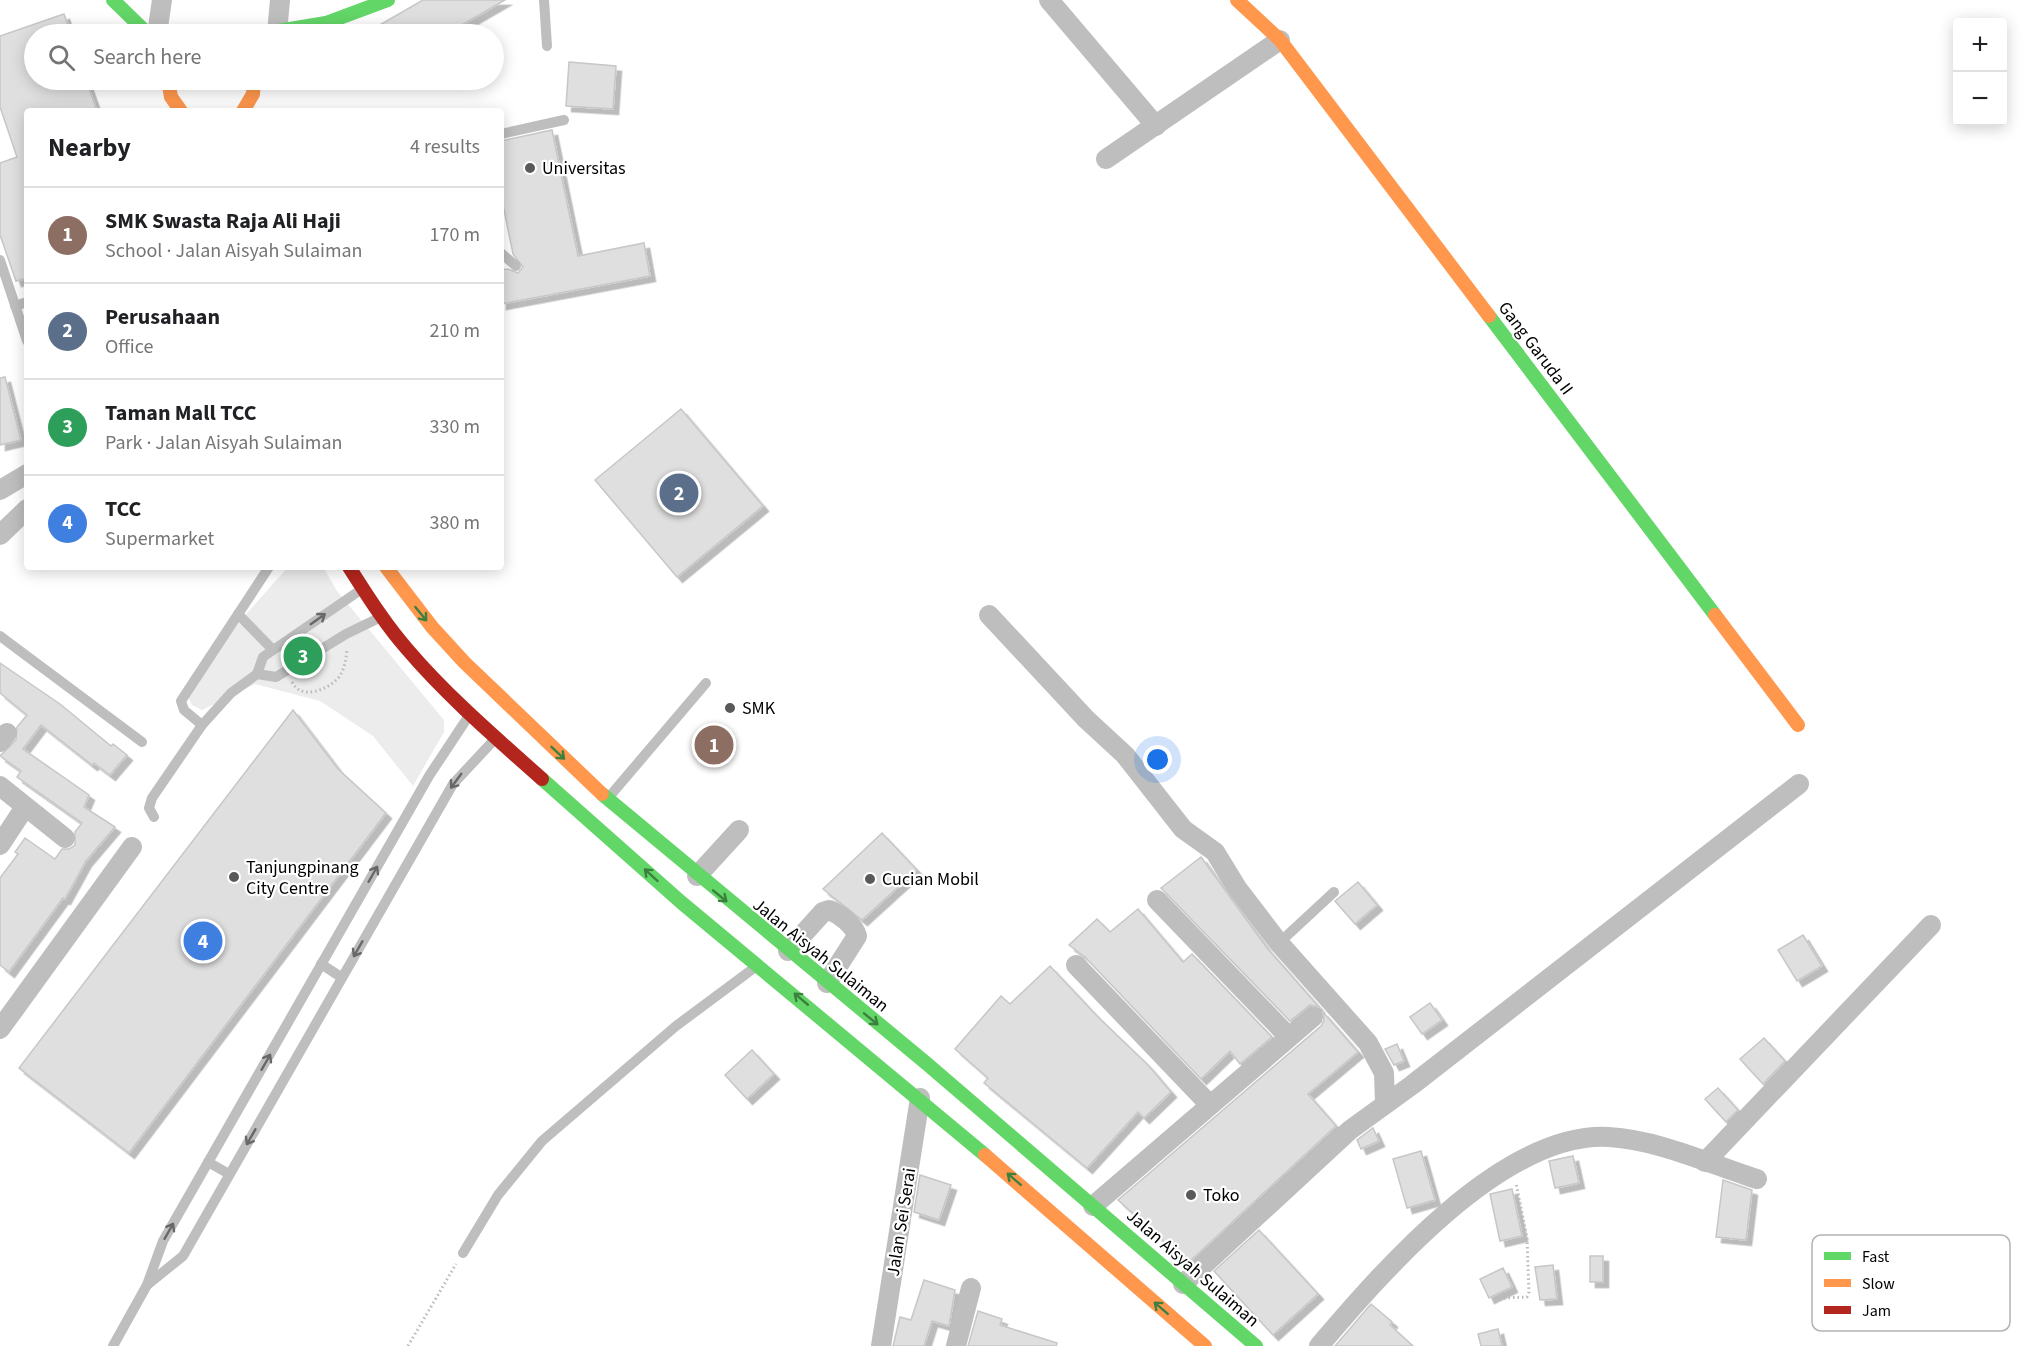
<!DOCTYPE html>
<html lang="en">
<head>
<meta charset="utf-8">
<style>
	body { margin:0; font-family:"Source Sans 3",sans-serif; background:#f2f2f2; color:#202124 }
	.controls { position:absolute; right:18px; top:18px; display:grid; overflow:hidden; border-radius:6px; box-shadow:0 3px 15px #0003 }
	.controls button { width:54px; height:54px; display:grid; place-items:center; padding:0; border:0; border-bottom:2px solid #e0e0e0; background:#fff; color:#202124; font:30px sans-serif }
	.you { position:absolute; left:1158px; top:760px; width:21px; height:21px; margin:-15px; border:4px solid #fff; border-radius:50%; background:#1a73e8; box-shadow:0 0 0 9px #1a73e833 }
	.badge { display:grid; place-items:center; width:39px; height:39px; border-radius:50%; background:#595959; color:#fff; font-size:20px; font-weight:700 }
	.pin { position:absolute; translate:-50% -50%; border:3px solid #fff; box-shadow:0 2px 6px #0006 }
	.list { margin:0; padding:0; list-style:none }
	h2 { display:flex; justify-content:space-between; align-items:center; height:78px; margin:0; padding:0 24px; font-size:26px }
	h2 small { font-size:20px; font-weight:400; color:#757577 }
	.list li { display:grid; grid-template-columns:39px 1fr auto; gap:18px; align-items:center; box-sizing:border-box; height:96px; padding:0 24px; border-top:2px solid #e0e0e0 }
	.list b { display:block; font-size:22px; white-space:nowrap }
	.list p { margin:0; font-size:20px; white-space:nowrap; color:#757577 }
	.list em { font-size:20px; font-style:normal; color:#757577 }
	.icon { flex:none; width:33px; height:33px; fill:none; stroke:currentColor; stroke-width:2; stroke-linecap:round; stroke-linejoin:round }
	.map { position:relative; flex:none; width:2025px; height:1346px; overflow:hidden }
	.search { position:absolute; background:#fff; box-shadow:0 3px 15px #0003; left:24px; top:24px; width:480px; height:66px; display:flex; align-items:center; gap:15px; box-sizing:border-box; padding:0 21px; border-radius:33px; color:#757577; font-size:22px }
	.panel { position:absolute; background:#fff; box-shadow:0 3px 15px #0003; left:24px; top:108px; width:480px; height:462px; border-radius:6px }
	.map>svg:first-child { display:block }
	.green { fill:#ececec }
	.building { fill:#dfdfdf; stroke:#c7c7c7; stroke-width:1.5; filter:url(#shadow) }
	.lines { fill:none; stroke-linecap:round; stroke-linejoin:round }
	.path { stroke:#b9b9b9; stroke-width:3; stroke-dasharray:1.5 3; stroke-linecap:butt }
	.lane { stroke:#bebebe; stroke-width:10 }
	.street { stroke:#bebebe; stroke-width:20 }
	.fast { stroke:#63d668; stroke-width:14 }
	.slow { stroke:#ff974d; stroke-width:14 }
	.jam { stroke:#b3261e; stroke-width:14 }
	.oneway { stroke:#3b803e }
	.oneway2 { stroke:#686868 }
	.poi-dot { fill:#595959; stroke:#fff; stroke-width:2 }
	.labels { text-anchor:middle; stroke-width:4.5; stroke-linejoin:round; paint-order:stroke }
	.poi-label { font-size:18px; fill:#000; stroke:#fff; text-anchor:start }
	.street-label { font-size:18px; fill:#000; stroke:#fff }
	.key { fill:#fff; stroke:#b2b2b2; stroke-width:1.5 }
	.key-label { font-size:16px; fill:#000 }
</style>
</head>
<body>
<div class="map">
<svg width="2025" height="1346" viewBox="0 0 2025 1346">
	<defs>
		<filter id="shadow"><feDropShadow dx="5.5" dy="5.5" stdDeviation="0" flood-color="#0004"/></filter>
	</defs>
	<rect width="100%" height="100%" fill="#fff"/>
	<path class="green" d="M288 567H323L337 591 444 720V732L413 786 373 736 320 701 255 684 202 710 192 705 188 697 233 629Z"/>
	<g class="building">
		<path d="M423 0H505L446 34H364Z"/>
		<path d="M64 14 71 34H34V80H86L97 111H27V278L16 281 0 235V163L17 157 0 107V36Z"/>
		<path d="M569 62 616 66 613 109 566 106Z"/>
		<path d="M552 130 578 256 644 243 650 276 501 304V270L508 269 518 273 523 267 513 254 501 195V141Z"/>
		<path d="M5 377 21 440 0 445V378Z"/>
		<path d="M681 409 763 506 677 577 595 480Z"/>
		<path d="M0 663 60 704 111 746 113 744 127 755 110 775 94 763 92 765 41 725 23 749 89 795 84 807 115 827 86 861 65 899 63 898 9 972 0 965V878L18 854 15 852 25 838 55 859 62 849H69L75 845V832L82 823 17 777 21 771 0 756 16 740 17 727 27 715 0 693Z"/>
		<path d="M293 710 338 769 386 813 129 1153 19 1068Z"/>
		<path d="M882 833 917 870 862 920 823 889Z"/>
		<path d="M1201 857 1267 948 1319 1007 1310 1005 1290 1021 1163 890 1161 888Z"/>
		<path d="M1358 882 1377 905 1355 924 1335 901Z"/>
		<path d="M1138 909 1183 962 1192 954 1272 1037 1240 1064 1230 1051 1201 1079 1085 957 1069 945 1097 919 1110 932Z"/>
		<path d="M1803 935 1822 966 1797 981 1778 950Z"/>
		<path d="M1050 966 1097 1016 1148 1065 1171 1092 1144 1118 1138 1112 1087 1168 984 1083 988 1078 955 1049 1001 996 1010 1004Z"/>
		<path d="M1430 1003 1442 1020 1422 1034 1410 1017Z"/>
		<path d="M1323 1012 1358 1052 1308 1094 1336 1126 1188 1263 1118 1200 1321 1026 1324 1020Z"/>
		<path d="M1764 1038 1785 1061 1763 1084 1740 1059Z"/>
		<path d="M1397 1044 1404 1061 1394 1065 1385 1049Z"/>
		<path d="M752 1050 774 1074 747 1099 725 1075Z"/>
		<path d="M1718 1088 1738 1110 1726 1122 1705 1099Z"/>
		<path d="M1373 1128 1379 1141 1361 1149 1357 1140Z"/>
		<path d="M1421 1151 1435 1200 1407 1208 1393 1159Z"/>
		<path d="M1573 1156 1579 1183 1555 1188 1549 1161Z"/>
		<path d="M920 1175 951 1185 939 1220 914 1212Z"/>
		<path d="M1723 1180 1752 1190 1746 1240 1716 1237Z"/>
		<path d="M1512 1189 1522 1236 1500 1241 1490 1194Z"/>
		<path d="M1259 1230 1318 1294 1273 1335 1214 1271Z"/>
		<rect x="1590" y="1256" width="13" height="26"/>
		<path d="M1553 1265 1557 1299 1540 1300 1535 1267Z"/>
		<path d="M1503 1268 1512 1287 1489 1298 1480 1279Z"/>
		<path d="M924 1280 955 1290 949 1326 932 1321 924 1346H893L900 1317 911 1320Z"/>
		<path d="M1371 1304 1392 1322 1390 1325 1413 1346H1335Z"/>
		<path d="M978 1311 1002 1319 1000 1325 1057 1343 1056 1346H968Z"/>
		<path d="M1498 1329 1502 1346H1481L1478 1334Z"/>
	</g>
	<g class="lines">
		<g class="path">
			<path d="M292 682C301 700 327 691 339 677 345 668 346 659 347 649"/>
			<path d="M1504 1298 1527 1297 1529 1292 1527 1238 1516 1183"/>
			<path d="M408 1346 456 1264"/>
		</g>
		<g class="lane">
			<path d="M544 0 547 46"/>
			<path d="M501 134 564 120"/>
			<path d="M501 253 516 266"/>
			<path d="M0 260 27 341"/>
			<path d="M15 306 27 302"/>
			<path d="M238 614 273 650"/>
			<path d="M0 636 142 742"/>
			<path d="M257 674 276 677 346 634 379 618"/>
			<path d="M202 725 184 710 181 701 269 567"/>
			<path d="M609 797 706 683"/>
			<path d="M154 817 149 808 152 798 202 725 231 693 257 674 263 657 359 591"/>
			<path d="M1279 943 1334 892"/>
			<path d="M321 964 341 977"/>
			<path d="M208 1162 229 1174"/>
			<path d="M463 1253 498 1195 542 1141 676 1026 754 968"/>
			<path d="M147 1285 183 1256 453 784 494 740"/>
			<path d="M113 1346 147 1285 163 1241 429 776 468 717"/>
		</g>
		<g class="street">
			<path d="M1049 0 1156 126"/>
			<path d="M277 33 280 0"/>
			<path d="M157 34 162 0"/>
			<path d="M1106 159 1280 40"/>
			<path d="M0 490 27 474"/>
			<path d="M0 535 27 509"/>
			<path d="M989 615 1086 719 1125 755 1183 829 1215 852 1237 888 1279 943 1368 1043 1384 1073 1385 1103"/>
			<path d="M0 742 7 733"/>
			<path d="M0 786 65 838"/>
			<path d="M0 845 25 807"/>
			<path d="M697 876 739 830"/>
			<path d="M1157 900 1289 1037"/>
			<path d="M788 951 823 912 829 910C840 914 854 925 857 936L827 983"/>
			<path d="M1076 965 1210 1105"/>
			<path d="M0 1029 132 847"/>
			<path d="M1705 1162 1931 925"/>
			<path d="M1093 1206 1313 1017"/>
			<path d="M1183 1284 1350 1130 1412 1085 1799 784"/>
			<path d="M881 1346 920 1098"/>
			<path d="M956 1346 971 1288"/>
			<path d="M1319 1346C1382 1272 1503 1131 1609 1137 1659 1140 1710 1164 1757 1179"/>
		</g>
		<g class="fast">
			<path d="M113 0 148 34"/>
			<path d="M260 34 326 23 388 0"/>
			<path d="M1489 316 1715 615"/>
			<path d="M542 779 682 903 985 1155"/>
			<path d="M602 794 926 1063 1256 1346"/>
		</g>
		<g class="slow">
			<path d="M1237 0 1280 40 1489 316"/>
			<path d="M168 80 171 97 181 111"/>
			<path d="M243 111 253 94 254 80"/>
			<path d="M386 567 432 627 464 662 602 794"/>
			<path d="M1715 615 1798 725"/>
			<path d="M985 1155 1205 1346"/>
		</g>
		<path class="jam" d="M349 567C367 595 385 624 407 649 447 696 496 738 542 779"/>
	</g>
	<defs><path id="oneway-shaft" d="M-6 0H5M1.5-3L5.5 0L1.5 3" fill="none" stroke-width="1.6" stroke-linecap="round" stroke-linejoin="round" transform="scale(1.5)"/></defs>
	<g class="oneway">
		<use href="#oneway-shaft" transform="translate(421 614) rotate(51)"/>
		<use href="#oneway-shaft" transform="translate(558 753) rotate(43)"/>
		<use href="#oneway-shaft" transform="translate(651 875) rotate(-138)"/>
		<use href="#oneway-shaft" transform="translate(720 896) rotate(39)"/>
		<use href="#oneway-shaft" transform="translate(801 999) rotate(-140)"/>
		<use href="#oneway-shaft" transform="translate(871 1019) rotate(39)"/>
		<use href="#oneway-shaft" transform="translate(1014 1179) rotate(-139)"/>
		<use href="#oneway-shaft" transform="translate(1161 1308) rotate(-139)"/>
	</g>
	<g class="oneway2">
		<use href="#oneway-shaft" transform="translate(318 619) rotate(-35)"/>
		<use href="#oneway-shaft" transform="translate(456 781) rotate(126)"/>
		<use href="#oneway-shaft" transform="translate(373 874) rotate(-60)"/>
		<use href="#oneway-shaft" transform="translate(358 949) rotate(120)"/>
		<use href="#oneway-shaft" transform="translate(266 1062) rotate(-60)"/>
		<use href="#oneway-shaft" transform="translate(251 1137) rotate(120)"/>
		<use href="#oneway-shaft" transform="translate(169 1231) rotate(-60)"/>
	</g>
	<g class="poi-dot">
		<circle cx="530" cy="168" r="6"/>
		<circle cx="730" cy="708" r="6"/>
		<circle cx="234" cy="877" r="6"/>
		<circle cx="870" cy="879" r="6"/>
		<circle cx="1191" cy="1195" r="6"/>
	</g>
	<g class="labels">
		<g class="poi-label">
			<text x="542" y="174">Universitas</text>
			<text x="742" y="714">SMK</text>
			<text x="246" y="873">Tanjungpinang<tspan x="246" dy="21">City Centre</tspan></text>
			<text x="882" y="885">Cucian Mobil</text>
			<text x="1203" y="1201">Toko</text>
		</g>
		<g class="street-label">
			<text transform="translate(1536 348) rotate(53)" y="6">Gang Garuda II</text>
			<text transform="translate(821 955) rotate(39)" y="6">Jalan Aisyah Sulaiman</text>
			<text transform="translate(901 1222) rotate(-81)" y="6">Jalan Sei Serai</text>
			<text transform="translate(1193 1268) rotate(41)" y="6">Jalan Aisyah Sulaiman</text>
		</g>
	</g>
	<rect x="1812" y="1235" width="198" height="96" rx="9" class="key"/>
	<rect x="1824" y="1252" width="27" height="8" fill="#63d668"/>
	<rect x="1824" y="1279" width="27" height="8" fill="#ff974d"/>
	<rect x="1824" y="1306" width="27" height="8" fill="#b3261e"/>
	<g class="key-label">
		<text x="1862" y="1262">Fast</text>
		<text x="1862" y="1289">Slow</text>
		<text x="1862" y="1316">Jam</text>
	</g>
</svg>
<div class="controls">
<button>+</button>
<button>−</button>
</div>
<div class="you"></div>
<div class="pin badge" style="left:714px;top:745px;background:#8d6e63">1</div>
<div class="pin badge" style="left:679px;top:493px;background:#5c6f8a">2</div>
<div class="pin badge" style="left:303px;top:656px;background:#2e9e5b">3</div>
<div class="pin badge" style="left:203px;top:941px;background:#3f7fe0">4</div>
<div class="search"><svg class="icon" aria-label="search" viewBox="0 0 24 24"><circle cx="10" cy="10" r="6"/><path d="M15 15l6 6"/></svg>Search here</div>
<section class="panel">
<h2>Nearby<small>4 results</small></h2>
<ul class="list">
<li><span class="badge" style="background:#8d6e63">1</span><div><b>SMK Swasta Raja Ali Haji</b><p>School · Jalan Aisyah Sulaiman</p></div><em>170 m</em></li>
<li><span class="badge" style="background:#5c6f8a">2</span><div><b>Perusahaan</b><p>Office</p></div><em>210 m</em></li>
<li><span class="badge" style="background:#2e9e5b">3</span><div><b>Taman Mall TCC</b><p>Park · Jalan Aisyah Sulaiman</p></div><em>330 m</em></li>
<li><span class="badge" style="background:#3f7fe0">4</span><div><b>TCC</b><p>Supermarket</p></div><em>380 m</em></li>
</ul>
</section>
</div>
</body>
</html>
